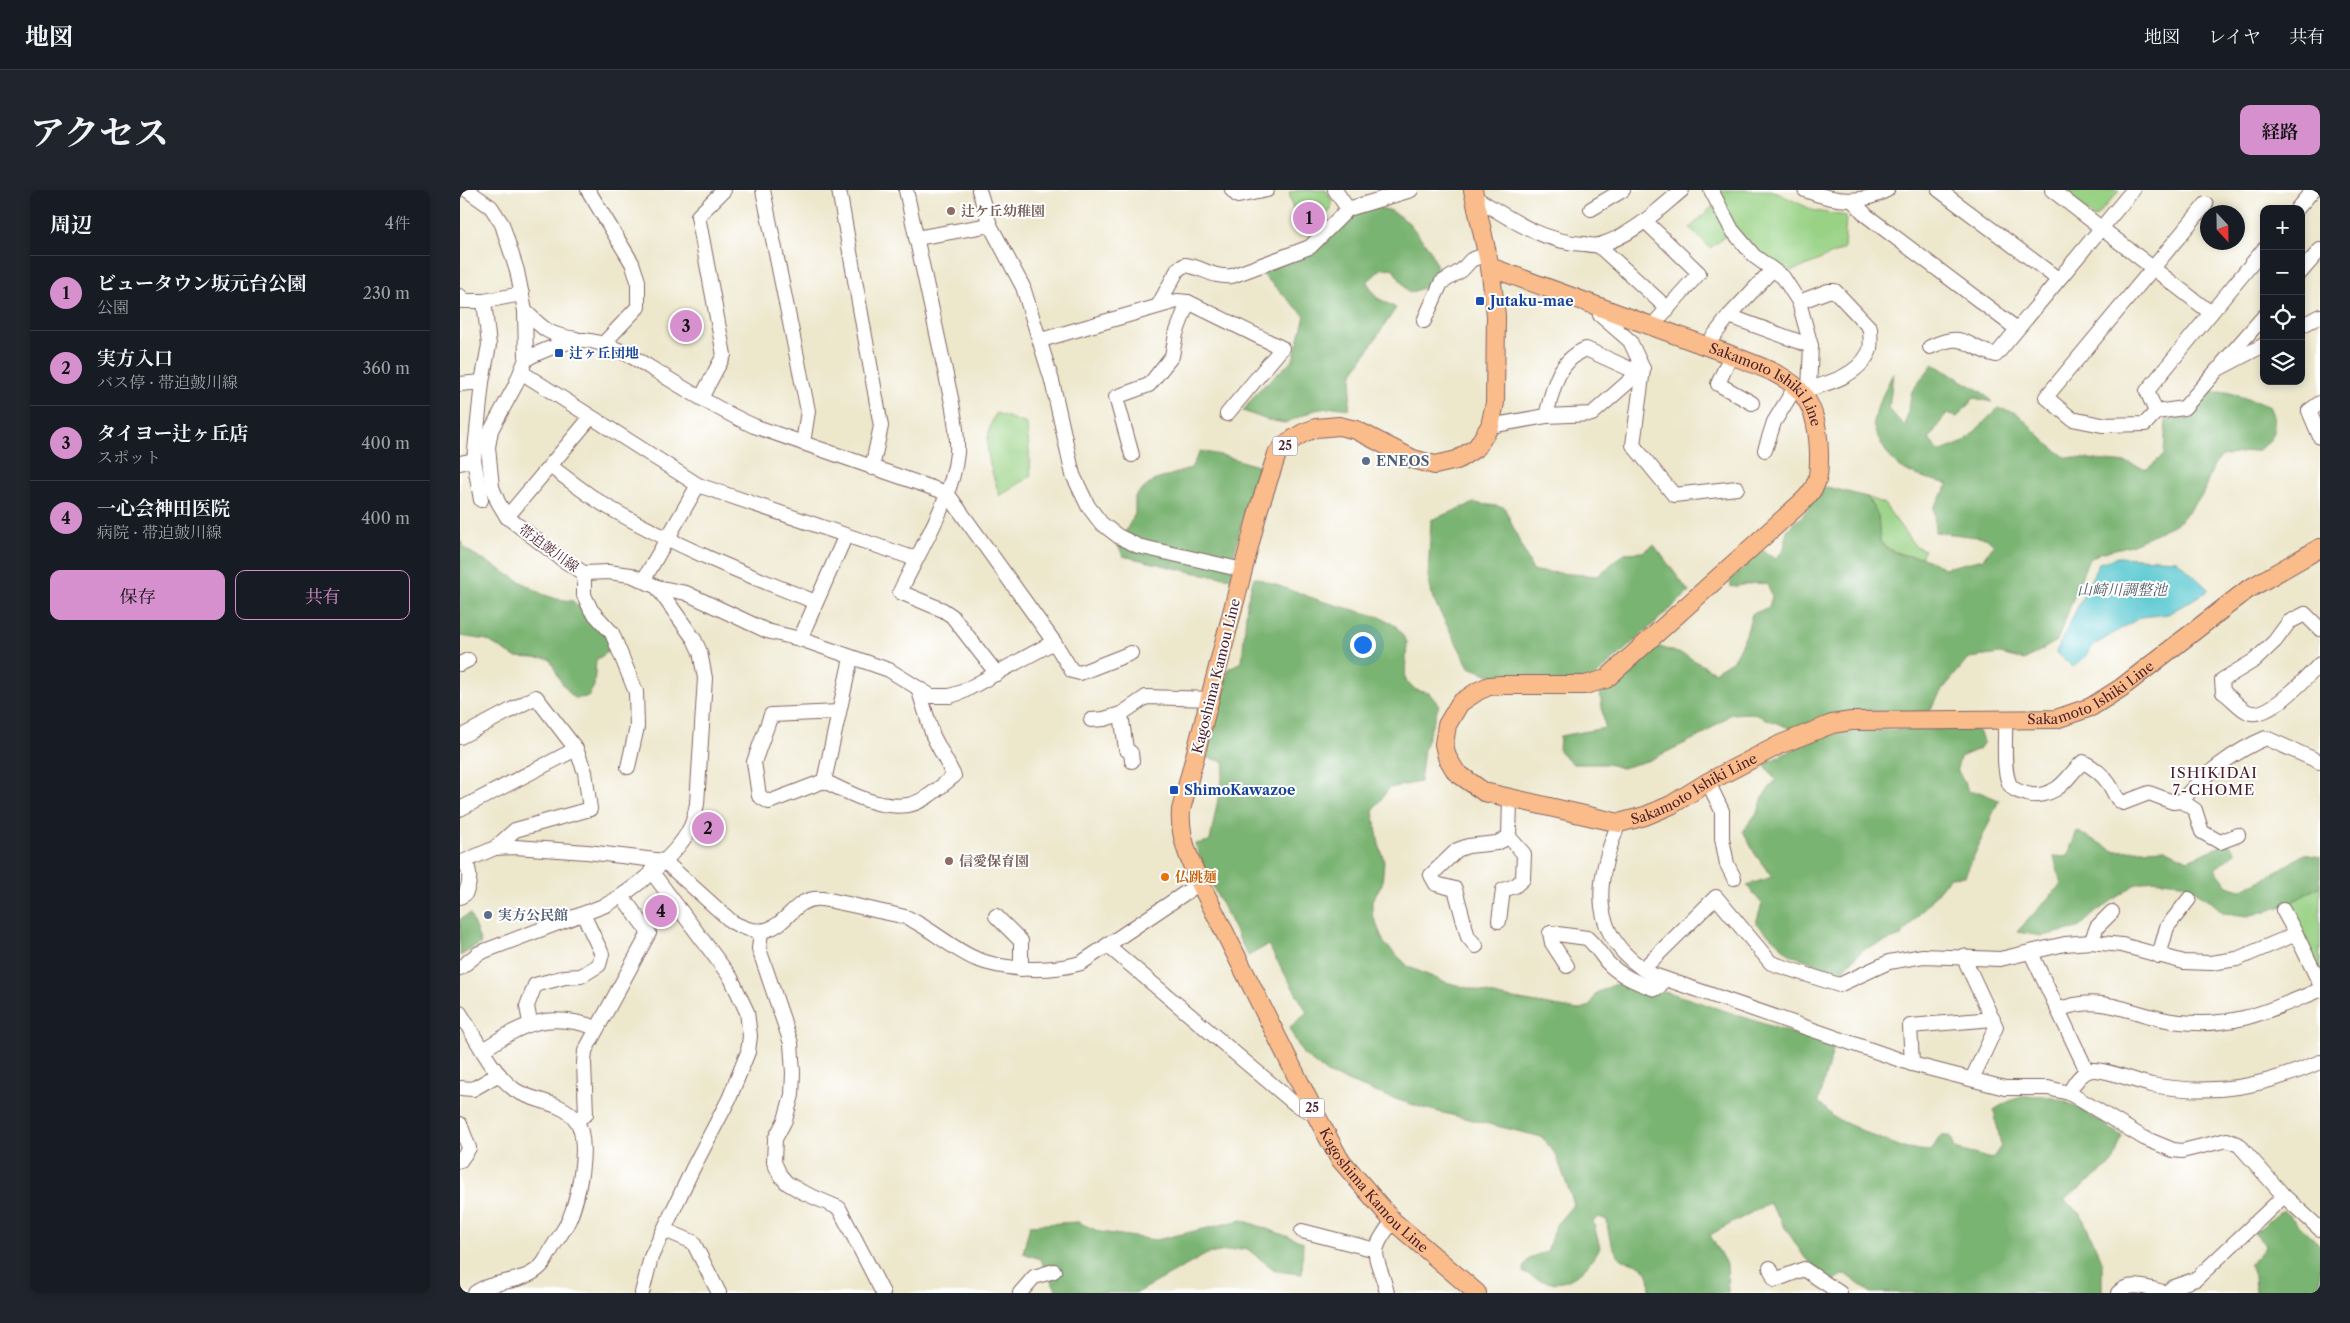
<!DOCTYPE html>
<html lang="ja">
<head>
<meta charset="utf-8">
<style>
	body { margin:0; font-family:"Libre Caslon Text","Noto Serif JP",serif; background:#20242c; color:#f1f3f6 }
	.controls { position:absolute; right:15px; top:15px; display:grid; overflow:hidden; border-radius:10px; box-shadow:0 2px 8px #0003 }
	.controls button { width:45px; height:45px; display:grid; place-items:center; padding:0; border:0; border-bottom:1px solid #363941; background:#171b24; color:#f1f3f6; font:25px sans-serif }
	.compass { position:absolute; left:1740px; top:15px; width:45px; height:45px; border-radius:50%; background:#171b24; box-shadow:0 2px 8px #0003; rotate:158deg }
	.you { position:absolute; left:902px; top:454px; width:18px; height:18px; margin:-12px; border:4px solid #fff; border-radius:50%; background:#1a73e8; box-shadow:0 0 0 8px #1a73e833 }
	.badge { display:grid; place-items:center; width:32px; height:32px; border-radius:50%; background:#d690ce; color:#111; font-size:16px; font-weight:700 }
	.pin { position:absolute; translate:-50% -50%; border:2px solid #fff; box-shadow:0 1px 5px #0006 }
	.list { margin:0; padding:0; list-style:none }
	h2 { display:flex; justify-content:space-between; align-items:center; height:65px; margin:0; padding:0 20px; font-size:21px }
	h2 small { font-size:16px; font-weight:400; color:#9ea1a6 }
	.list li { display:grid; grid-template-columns:32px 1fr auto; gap:15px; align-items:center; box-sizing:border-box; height:75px; padding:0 20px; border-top:1px solid #363941 }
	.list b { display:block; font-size:19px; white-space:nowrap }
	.list p { margin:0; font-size:16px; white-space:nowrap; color:#9ea1a6 }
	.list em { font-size:16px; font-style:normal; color:#9ea1a6 }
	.actions { display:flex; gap:10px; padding:15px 20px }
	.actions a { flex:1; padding:11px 0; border:1px solid #d690ce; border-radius:10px; text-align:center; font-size:18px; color:#d690ce }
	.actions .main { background:#d690ce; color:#111 }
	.icon { flex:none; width:28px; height:28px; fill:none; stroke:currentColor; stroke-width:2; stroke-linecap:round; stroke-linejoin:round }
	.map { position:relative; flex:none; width:1860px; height:1103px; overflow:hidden; border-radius:10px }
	header { display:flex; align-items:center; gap:30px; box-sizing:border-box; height:70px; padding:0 25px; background:#171b24; border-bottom:1px solid #363941 }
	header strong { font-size:24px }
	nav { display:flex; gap:28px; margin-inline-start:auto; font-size:18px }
	.intro { display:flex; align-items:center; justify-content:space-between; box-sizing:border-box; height:120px; padding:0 30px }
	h1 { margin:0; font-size:35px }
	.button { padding:12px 22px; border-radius:10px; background:#d690ce; color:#111; font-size:18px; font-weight:700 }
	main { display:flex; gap:30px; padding:0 30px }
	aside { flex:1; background:#171b24; border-radius:10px; box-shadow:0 2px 8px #0003 }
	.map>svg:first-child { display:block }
	.green { fill:#99d285; stroke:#727858 }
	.forest { fill:#7ab472; stroke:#626a4e }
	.water { fill:#5dcad2; stroke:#54747e }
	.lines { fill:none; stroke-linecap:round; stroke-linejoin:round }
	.minor-casing { stroke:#836563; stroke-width:16 }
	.major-casing { stroke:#836563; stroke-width:20 }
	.minor { stroke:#fff; stroke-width:14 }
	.major { stroke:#fabc8b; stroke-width:18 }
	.education-dot { fill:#8d6e63; stroke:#fff; stroke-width:2 }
	.transit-dot { fill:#1a4fb4; stroke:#fff; stroke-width:2 }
	.service-dot { fill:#5c6f8a; stroke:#fff; stroke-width:2 }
	.food-dot { fill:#e8710a; stroke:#fff; stroke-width:2 }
	.labels { text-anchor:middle; stroke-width:4; stroke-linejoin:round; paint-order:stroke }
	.shield { fill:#fff; stroke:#80626b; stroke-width:1 }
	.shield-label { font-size:12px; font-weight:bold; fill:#4a1f2b }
	.education-label { font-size:14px; font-weight:bold; fill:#785e54; stroke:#fff; text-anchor:start }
	.transit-label { font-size:14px; font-weight:bold; fill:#164399; stroke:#fff; text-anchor:start }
	.street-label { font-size:14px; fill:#4a1f2b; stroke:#fff }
	.service-label { font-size:14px; font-weight:bold; fill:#4e5e75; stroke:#fff; text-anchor:start }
	.food-label { font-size:14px; font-weight:bold; fill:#c56008; stroke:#fff; text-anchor:start }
	.water-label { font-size:15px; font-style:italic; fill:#515b65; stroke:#fff }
	.neighbourhood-label { font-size:15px; letter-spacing:1px; fill:#4a1f2b; stroke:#fff }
</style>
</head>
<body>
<header>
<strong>地図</strong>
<nav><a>地図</a><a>レイヤ</a><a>共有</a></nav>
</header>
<div class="intro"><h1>アクセス</h1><a class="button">経路</a></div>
<main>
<aside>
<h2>周辺<small>4件</small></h2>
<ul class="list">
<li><span class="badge">1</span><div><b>ビュータウン坂元台公園</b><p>公園</p></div><em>230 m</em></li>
<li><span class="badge">2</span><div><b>実方入口</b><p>バス停 · 帯迫皷川線</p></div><em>360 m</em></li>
<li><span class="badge">3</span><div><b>タイヨー辻ヶ丘店</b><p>スポット</p></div><em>400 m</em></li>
<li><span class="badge">4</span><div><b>一心会神田医院</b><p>病院 · 帯迫皷川線</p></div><em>400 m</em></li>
</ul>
<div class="actions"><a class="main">保存</a><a>共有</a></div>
</aside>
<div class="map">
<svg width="1860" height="1103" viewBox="0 0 1860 1103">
	<rect width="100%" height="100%" fill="#fff"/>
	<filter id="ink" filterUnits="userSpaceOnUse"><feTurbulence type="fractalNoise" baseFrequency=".02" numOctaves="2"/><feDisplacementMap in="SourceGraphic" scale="10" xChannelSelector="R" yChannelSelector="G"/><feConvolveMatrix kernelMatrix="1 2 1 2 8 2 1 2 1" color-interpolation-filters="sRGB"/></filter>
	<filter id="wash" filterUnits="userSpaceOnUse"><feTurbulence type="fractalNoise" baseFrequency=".0096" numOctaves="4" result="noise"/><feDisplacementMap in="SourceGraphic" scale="20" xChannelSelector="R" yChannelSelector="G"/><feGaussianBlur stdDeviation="1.12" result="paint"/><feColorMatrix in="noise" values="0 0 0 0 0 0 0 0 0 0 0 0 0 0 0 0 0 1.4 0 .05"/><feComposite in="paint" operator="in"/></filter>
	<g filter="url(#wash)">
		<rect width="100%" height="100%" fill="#ede7cc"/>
		<g class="green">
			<path d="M844 0H866L872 11 871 20 851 40 848 36 838 39 829 2Z"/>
			<path d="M1256 0H1311L1355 21 1386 26 1384 59 1341 78 1322 83 1276 40Z"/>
			<path d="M1599 0H1660L1635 28Z"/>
			<path d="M1253 16 1270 43 1250 58 1230 38Z"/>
			<path d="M536 223 567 234 571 286 540 306C530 277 520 252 536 223Z"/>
			<path d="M1407 307 1424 314 1455 356 1465 360 1461 367C1445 366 1433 363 1420 352L1418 326Z"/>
			<path d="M1860 696V781L1827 715Z"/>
		</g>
		<g class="forest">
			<path d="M917 17 932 21 949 33 971 61 977 77 973 94 949 103 932 78 921 79 907 92 916 107 936 118 893 183 889 219 875 217 855 220 825 233 807 230 783 221 798 201 833 170 845 126 803 85 805 80 834 67 886 26Z"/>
			<path d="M1473 174 1522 202 1532 212 1514 208 1497 227 1486 224 1469 249 1479 262 1504 252 1538 218 1557 223 1589 255 1605 267 1667 273 1687 279 1704 265 1706 230 1725 226 1747 202H1767L1809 216 1814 228V242L1811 249 1799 260 1762 266 1753 277 1743 304 1719 332 1671 355 1640 363 1628 370 1597 451 1564 470 1540 464 1509 468 1482 500 1469 522 1409 521 1369 527 1334 540 1292 523 1271 524 1242 545 1190 570 1162 578 1147 574H1113L1099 561 1100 546 1145 538 1140 503 1156 498 1197 456 1227 466 1254 482 1273 470 1286 445 1292 424 1309 417 1312 406 1307 394 1295 393 1271 397 1270 390 1302 360 1316 369 1324 359 1327 340 1344 324 1361 299 1367 297 1407 307 1418 326 1420 352 1429 360 1442 365 1461 367 1485 378 1523 369 1534 355 1526 348 1475 342 1474 317 1489 294C1473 290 1451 286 1438 275 1426 266 1419 249 1413 236L1418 215 1433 183 1429 220 1445 236 1452 201Z"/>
			<path d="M740 261 765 266 800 277C787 313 775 350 771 388L736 383 663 366 658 355 675 324V306L693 291 731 278Z"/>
			<path d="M1014 313 1044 317 1073 381 1138 386 1164 363 1183 362 1194 355 1229 402 1131 490 1078 494 1027 484 1009 477 973 409 968 387 971 330Z"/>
			<path d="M0 350 5 359 82 404 97 409 113 411 141 439 150 452 148 462 136 470 134 496 128 507 114 508 101 492 90 469 55 467 27 450 0 446Z"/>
			<path d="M794 387 861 411 920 427 936 436 947 452 945 489 956 500 969 503 979 515 964 559 960 592 929 598 913 621 919 654 924 671 922 694 912 710V723L924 753 949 777 982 791 1042 807 1118 820 1130 816 1136 803 1156 794 1214 804 1374 857 1358 911 1375 928 1418 948 1447 959 1471 961 1480 946H1491L1495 959 1532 969 1541 956 1534 920C1583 886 1620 919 1662 946L1653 973 1604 1010 1621 1024 1642 1071V1103H1411L1385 1084 1371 1092 1345 1068 1309 1013 1250 1045 1267 1076 1268 1103H1189C1193 1081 1182 1073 1162 1070 1151 1057 1148 1046 1147 1030L1139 1027 1133 1031 1140 1058C1118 1092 1099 1103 1063 1082 1065 1068 1074 1065 1087 1062L1095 1036 1114 1014 1096 965 1082 947 963 918 923 905 867 883 843 864 829 838 847 822 808 755 788 766 749 689 735 654 750 651 765 572 745 567 769 478 782 472 787 412Z"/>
			<path d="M1507 539 1519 541 1524 552 1519 559 1500 567 1497 579 1509 602H1519L1539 610 1505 686 1490 687 1441 746 1404 759 1380 782 1331 765 1296 733 1302 714 1287 695 1312 687 1295 664 1283 641 1299 620 1303 606 1316 590 1304 574 1346 553 1373 544 1426 540Z"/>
			<path d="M1617 641 1654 661 1705 659 1728 670 1768 653 1776 662 1755 679 1768 696 1780 700 1806 688 1844 664 1860 667V696L1827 715 1788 726 1764 723 1748 709 1721 693 1691 690 1674 695 1636 722 1618 738 1582 746 1557 742 1601 694 1594 666 1607 667Z"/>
			<path d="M10 724 21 753 0 766V729Z"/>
			<path d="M1823 1020 1860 1055V1103H1795L1794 1086 1790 1075 1806 1056 1794 1043Z"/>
			<path d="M782 1030 843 1052 842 1084 816 1081 786 1058 747 1064 677 1103H598L580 1069 563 1063 570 1035 618 1032 640 1042 696 1050Z"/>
		</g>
		<path class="water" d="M1658 367 1717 370 1749 400 1708 424 1681 427 1634 455 1622 470 1613 477 1596 462 1639 373Z"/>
	</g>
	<g filter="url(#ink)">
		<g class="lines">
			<g class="minor-casing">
				<g id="minor">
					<path d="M128 0 172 73 178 91V117L144 153"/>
					<path d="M303 0 348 221 343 253"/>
					<path d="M379 0 421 236 412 278"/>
					<path d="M446 0 492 213C495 229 498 246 497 263 493 308 459 361 440 402L483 420 492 426 537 484"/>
					<path d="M519 0 530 35 563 97 592 191 613 285 628 316 641 333 658 346 678 356 783 380"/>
					<path d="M772 0 778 6 807 0"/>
					<path d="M875 0 888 19"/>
					<path d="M1251 0 1272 40 1294 66 1323 87 1339 112 1351 156 1349 199"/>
					<path d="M1345 0C1373 11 1400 15 1427 0"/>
					<path d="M1479 0 1598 89"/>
					<path d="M1592 0 1751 123 1804 59"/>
					<path d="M1016 8C1050 29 1083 52 1124 54 1129 55 1135 56 1139 55 1172 46 1197 21 1222 0"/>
					<path d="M1393 11 1407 26 1557 139"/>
					<path d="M1746 14 1586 207 1612 229 1642 235 1685 234 1696 222 1724 218 1758 179 1804 155"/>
					<path d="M1131 19 1163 0"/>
					<path d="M1837 19 1853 0"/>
					<path d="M1185 31 1239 83 1192 136"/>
					<path d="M456 48 530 35"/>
					<path d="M1138 55 1208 119"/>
					<path d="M1841 82 1860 60"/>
					<path d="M0 106 2 111H24"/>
					<path d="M1339 112 1368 101H1375L1410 138C1410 145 1412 156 1409 162 1397 187 1366 194 1342 201"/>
					<path d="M698 116 718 79 725 75C743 77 752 88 772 86L850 57 888 19 951 0"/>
					<path d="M1139 118 1140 125 1170 151 1183 179 1173 255 1214 305 1277 298"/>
					<path d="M65 121C84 140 89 145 116 149"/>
					<path d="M1269 126 1351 156"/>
					<path d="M964 131 981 93 1002 80 1011 70 1027 64"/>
					<path d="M1841 136 1860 126"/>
					<path d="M581 150 717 111 728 112 822 158 767 224"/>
					<path d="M1246 156 1269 126 1312 80"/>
					<path d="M1470 157C1506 140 1504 157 1536 165L1673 0"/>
					<path d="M1271 165 1258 194 1292 213"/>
					<path d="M66 169C79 162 110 149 124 150 154 153 179 171 204 186 233 204 263 222 294 236L487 303 594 452 612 481 620 483 671 463"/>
					<path d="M1763 173 1804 126"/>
					<path d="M61 182 238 295 456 369"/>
					<path d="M22 192 29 155 24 111 62 104"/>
					<path d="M0 194 22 192 14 270 21 310"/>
					<path d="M241 208 264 165 238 26 264 0"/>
					<path d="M1860 213 1849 221 1860 247"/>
					<path d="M1696 222 1687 201 1751 123"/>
					<path d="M1086 226C1093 199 1097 171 1126 159L1179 183"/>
					<path d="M1030 236 1086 226 1132 224 1183 179"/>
					<path d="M1305 260 1314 232 1336 196"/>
					<path d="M672 265 656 207 689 195 712 166 716 144 728 112"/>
					<path d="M0 273 14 270"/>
					<path d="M90 276C108 289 126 304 146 316 213 355 284 384 356 412"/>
					<path d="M47 327 131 227"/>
					<path d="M124 383V405L131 420 152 443 176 502 177 537 168 577"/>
					<path d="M183 391 238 295"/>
					<path d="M197 397 226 403 307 441 340 449 429 480 471 506H490L502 502 594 452"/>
					<path d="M1860 439 1845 424 1829 432 1815 451 1795 470 1762 490 1763 502C1771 507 1779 518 1788 522 1808 531 1847 487 1860 474"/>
					<path d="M340 449 385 347"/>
					<path d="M391 468 364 591C391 604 418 619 448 615 465 612 481 596 494 586L473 546 458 498"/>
					<path d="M0 474 8 470"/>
					<path d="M661 524 666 559 671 563 672 571"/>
					<path d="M631 530 644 529 661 524 686 507 751 509"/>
					<path d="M1545 530C1546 547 1542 581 1550 595 1554 601 1560 602 1567 604 1576 607 1588 604 1596 599 1607 592 1613 580 1623 572 1633 577 1643 585 1649 594 1654 601 1655 609 1663 613L1689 603 1713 612 1722 611"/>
					<path d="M0 547 76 507 116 559 125 582 130 619 55 640 35 658"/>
					<path d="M364 591 309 612 299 606 294 572 311 525 379 522"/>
					<path d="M1248 592 1262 621V648L1267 674 1274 688"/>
					<path d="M0 619 116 559"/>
					<path d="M1159 633C1134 692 1128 747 1191 784L1452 874 1545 898H1588L1609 903 1684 948 1713 960 1722 961 1767 950 1779 955 1824 1006 1860 1039"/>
					<path d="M1778 645 1760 652 1742 642 1735 620 1722 611C1740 586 1777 560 1806 548L1860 572"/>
					<path d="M0 673 35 658 55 657 127 662 204 671 272 732C326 762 325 704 362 709 381 712 400 717 418 721 428 723 439 725 448 728 472 739 492 759 516 769 547 781 590 782 621 773L740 693"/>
					<path d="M0 707 5 704C11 692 10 683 6 671"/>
					<path d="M1823 720 1836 744"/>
					<path d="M536 726 561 751V779"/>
					<path d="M1039 731 1043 700 1055 696 1063 689 1064 664 1049 647"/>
					<path d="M301 741 299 759 331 853 333 883 332 905 325 930 315 949 314 972 320 985 327 993 342 1002 379 1018 423 1103"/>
					<path d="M1631 752 1637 737 1652 722"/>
					<path d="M647 755 835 914 856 925"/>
					<path d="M1016 756 1008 747 995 699 976 694 971 685 997 660 1008 656 1037 653 1049 647 1050 609"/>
					<path d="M1571 763 1627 881"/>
					<path d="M1503 766 1536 837 1512 889"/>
					<path d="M1699 766 1707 737 1729 709"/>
					<path d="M1107 776 1092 753 1090 743 1127 748C1135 755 1140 763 1147 772 1160 786 1178 793 1195 799L1200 796 1202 789"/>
					<path d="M0 778 19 763 146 715C172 701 216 666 229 640 234 632 235 623 237 614L245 488 240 462 234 449 197 397 171 385 148 382 124 383 103 370 47 327 38 312 32 297 28 257 31 240 55 196 66 169 65 121 57 81 42 34 31 17 7 0"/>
					<path d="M1183 779 1256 707 1311 773 1379 795 1429 772 1463 766 1540 769 1605 754 1631 752 1662 755 1724 772 1751 773 1777 769 1836 744 1860 794"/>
					<path d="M1598 820C1646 801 1674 828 1720 832 1776 838 1810 820 1860 800"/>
					<path d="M0 823C16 848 31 882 55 900 73 912 102 911 116 930 131 951 118 1013 107 1034 102 1043 96 1051 91 1060 88 1065 85 1072 81 1076 64 1094 34 1089 15 1103"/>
					<path d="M70 833 67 816 75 795 105 787 121 786 139 775 142 764 123 724"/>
					<path d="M23 860C64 833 88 821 137 838"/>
					<path d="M1452 874 1450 836 1533 829"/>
					<path d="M0 898 13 899 39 884"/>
					<path d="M1609 903C1614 894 1621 881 1633 880 1647 879 1676 892 1692 895 1755 906 1802 897 1860 872"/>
					<path d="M116 930 126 924 124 873 125 861 189 743 162 706"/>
					<path d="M0 934 9 958 0 971"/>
					<path d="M205 1040 233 1052 259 1103"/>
					<path d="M842 1041 916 1060"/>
					<path d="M1310 1078 1315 1090 1344 1079 1380 1103"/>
					<path d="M182 1103 191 1067 233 978 269 909 288 862 290 846 287 822 271 788 191 681"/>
					<path d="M560 1103 574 1087 594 1081"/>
					<path d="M927 1103C918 1064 905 1067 933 1031"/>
					<path d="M1658 1103C1670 1090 1691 1099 1706 1103L1713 1097 1736 1089 1824 1006"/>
				</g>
			</g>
			<g class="major-casing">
				<g id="major">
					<path id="s1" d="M1013 0 1030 77 1036 125 1035 213 1030 236 1017 257 997 270 975 275 953 269 896 240 879 236 856 238 843 243 827 253 817 264 799 318 721 620C719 646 729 669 740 693L856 925 879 968 933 1031 1017 1103"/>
					<path id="s2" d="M1030 77 1271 165C1327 187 1357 194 1359 263 1359 285 1360 294 1343 311L1146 489 1125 495H1041L1029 496 1018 501 1000 513 987 535 984 554 987 567 996 582 1024 602 1159 633 1185 626 1211 615 1248 592 1321 554 1372 534 1391 531 1596 529 1631 517 1661 498 1787 400 1860 358"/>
				</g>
			</g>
			<use href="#minor" class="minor"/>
			<use href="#major" class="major"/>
		</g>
	</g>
	<g class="education-dot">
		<circle cx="491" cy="21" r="5"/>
		<circle cx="489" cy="671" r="5"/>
	</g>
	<g class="transit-dot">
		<rect x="1015" y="106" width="10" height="10" rx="2.5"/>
		<rect x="94" y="158" width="10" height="10" rx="2.5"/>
		<rect x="709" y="595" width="10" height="10" rx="2.5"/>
	</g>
	<g class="service-dot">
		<circle cx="906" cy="271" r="5"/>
		<circle cx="28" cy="725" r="5"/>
	</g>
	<circle class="food-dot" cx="705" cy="687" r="5"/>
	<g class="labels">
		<g class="shield">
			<rect x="812.5" y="246.5" width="25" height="19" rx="4"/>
			<rect x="839.5" y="908.5" width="25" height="19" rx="4"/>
		</g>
		<g class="shield-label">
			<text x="825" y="260">25</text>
			<text x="852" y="922">25</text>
		</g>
		<g class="education-label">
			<text x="501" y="26">辻ケ丘幼稚園</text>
			<text x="499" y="676">信愛保育園</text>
		</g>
		<g class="transit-label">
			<text x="1030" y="116">Jutaku-mae</text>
			<text x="109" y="168">辻ヶ丘団地</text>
			<text x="724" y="605">ShimoKawazoe</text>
		</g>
		<g class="street-label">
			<text dy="5" stroke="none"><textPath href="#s2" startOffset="304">Sakamoto Ishiki Line</textPath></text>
			<text transform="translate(89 358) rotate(36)" y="5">帯迫皷川線</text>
			<text transform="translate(756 486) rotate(-76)" y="5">Kagoshima Kamou Line</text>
			<text dy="5" stroke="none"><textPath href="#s2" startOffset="1621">Sakamoto Ishiki Line</textPath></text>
			<text dy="5" stroke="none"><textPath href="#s2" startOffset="1202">Sakamoto Ishiki Line</textPath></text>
			<text dy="5" stroke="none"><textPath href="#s1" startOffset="1285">Kagoshima Kamou Line</textPath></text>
		</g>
		<g class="service-label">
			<text x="916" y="276">ENEOS</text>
			<text x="38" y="730">実方公民館</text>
		</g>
		<g class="food-label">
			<text x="715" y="692">仏跳麺</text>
		</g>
		<g class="water-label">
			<text x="1662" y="405">山崎川調整池</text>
		</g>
		<g class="neighbourhood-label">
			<text x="1754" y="588">ISHIKIDAI<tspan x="1754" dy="17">7-CHOME</tspan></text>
		</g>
	</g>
</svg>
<div class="controls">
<button>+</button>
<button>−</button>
<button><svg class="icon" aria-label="locate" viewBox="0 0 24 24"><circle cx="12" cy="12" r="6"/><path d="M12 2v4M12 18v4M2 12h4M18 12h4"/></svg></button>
<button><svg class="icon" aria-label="layers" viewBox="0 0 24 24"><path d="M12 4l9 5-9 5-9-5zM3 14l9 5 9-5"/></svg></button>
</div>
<svg class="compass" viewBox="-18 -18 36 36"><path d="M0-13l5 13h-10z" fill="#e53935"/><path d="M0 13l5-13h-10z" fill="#9ea1a6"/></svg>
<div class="you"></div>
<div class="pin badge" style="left:849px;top:28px">1</div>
<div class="pin badge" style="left:248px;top:638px">2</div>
<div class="pin badge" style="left:226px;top:136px">3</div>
<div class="pin badge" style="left:201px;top:721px">4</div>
</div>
</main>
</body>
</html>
